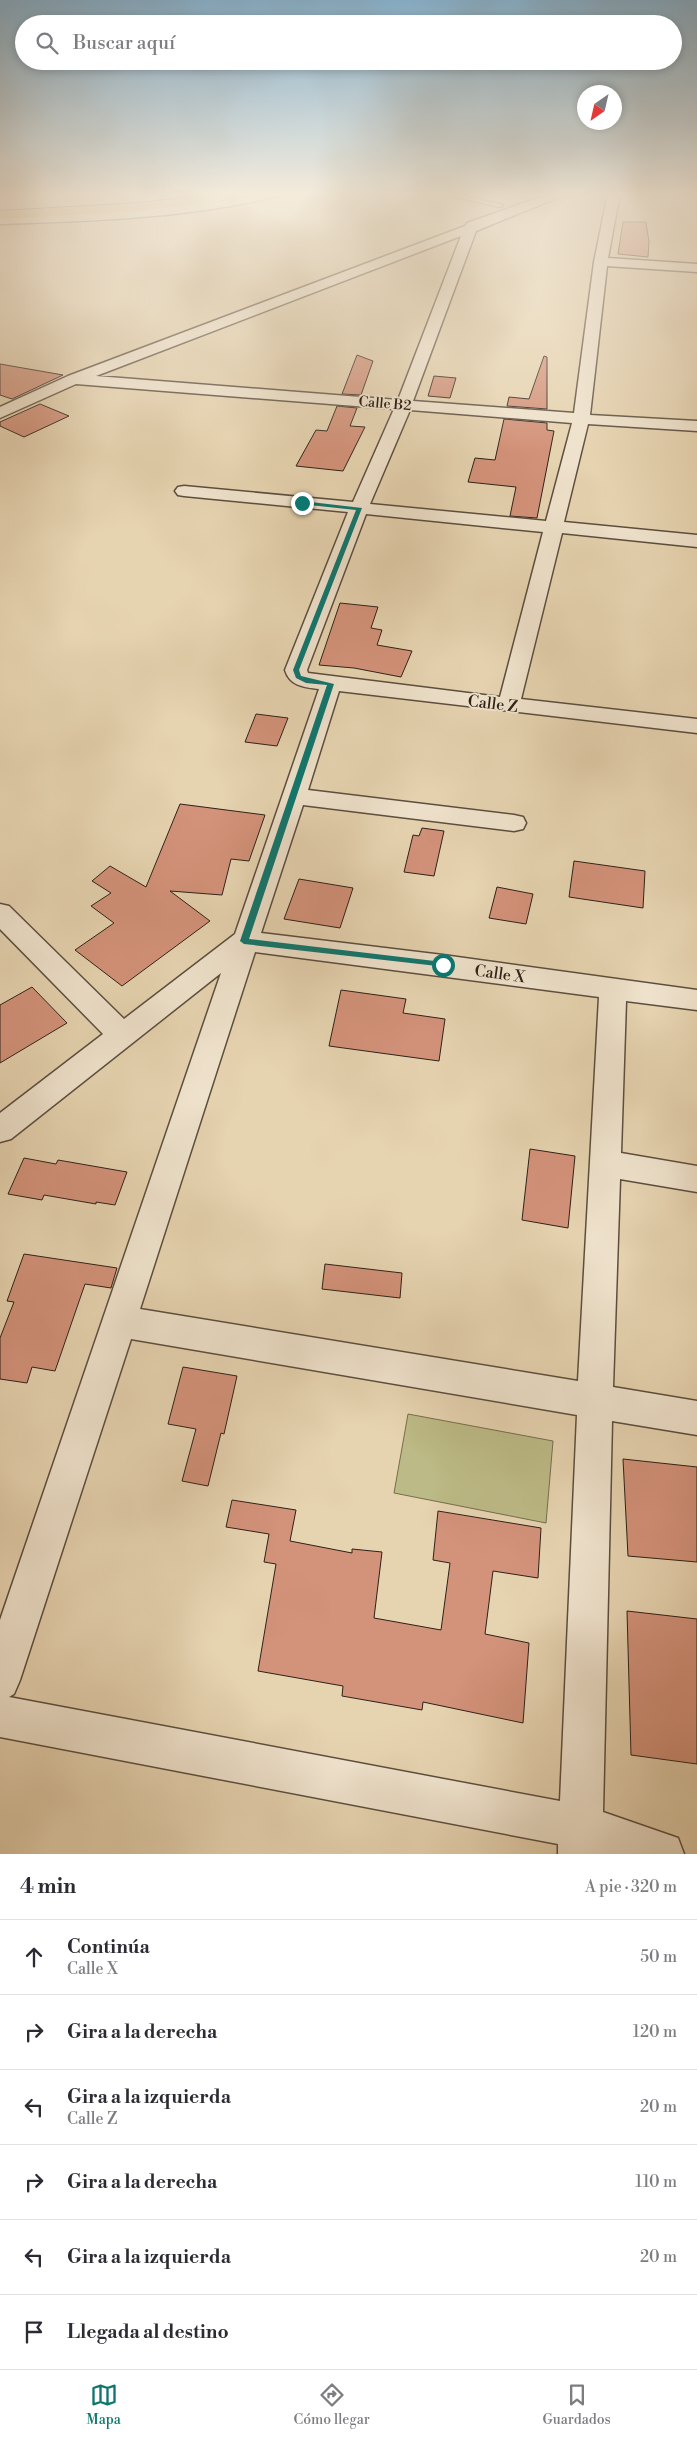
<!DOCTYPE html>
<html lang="es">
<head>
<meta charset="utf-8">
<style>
	body { margin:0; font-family:"Libre Bodoni",serif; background:#f7f7f7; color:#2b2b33 }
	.compass { position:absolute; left:577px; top:85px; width:45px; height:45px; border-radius:50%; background:#fff; box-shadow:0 2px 8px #0003; rotate:214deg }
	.stop { position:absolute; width:15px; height:15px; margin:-11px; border:4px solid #0f766e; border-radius:50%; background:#fff }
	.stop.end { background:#0f766e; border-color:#fff; box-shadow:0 1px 5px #0008 }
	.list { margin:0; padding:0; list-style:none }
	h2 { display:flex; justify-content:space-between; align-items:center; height:65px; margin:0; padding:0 20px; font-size:21px }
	h2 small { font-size:16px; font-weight:400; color:#7c7c81 }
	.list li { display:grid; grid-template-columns:32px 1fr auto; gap:15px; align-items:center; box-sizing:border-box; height:75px; padding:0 20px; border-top:1px solid #e1e1e2 }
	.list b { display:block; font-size:19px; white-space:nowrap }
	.list p { margin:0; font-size:16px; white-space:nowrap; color:#7c7c81 }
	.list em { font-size:16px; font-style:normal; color:#7c7c81 }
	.icon { flex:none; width:28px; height:28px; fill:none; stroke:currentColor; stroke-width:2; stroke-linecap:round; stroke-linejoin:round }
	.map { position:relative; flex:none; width:697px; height:1854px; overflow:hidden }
	.search { position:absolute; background:#fff; box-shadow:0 2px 8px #0003; left:15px; right:15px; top:15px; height:55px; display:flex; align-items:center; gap:12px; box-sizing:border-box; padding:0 18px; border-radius:28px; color:#7c7c81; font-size:19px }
	.sheet { height:515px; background:#fff }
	nav { display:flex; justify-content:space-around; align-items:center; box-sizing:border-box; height:70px; border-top:1px solid #e1e1e2; background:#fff; font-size:14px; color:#7c7c81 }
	nav a { display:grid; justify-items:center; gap:2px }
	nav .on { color:#0f766e }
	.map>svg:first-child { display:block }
	.green { fill:#bcba86; stroke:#756e4f }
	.building { fill:#d3927a; stroke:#2e2118 }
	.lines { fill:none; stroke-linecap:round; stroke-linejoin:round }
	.service-casing { stroke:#5c4e3e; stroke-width:3 }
	.minor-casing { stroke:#5c4e3e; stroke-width:3 }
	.trunk-casing { stroke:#2e2118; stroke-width:2 }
	.service { fill:#efe2cc; fill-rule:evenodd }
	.minor { fill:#efe2cc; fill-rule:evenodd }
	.trunk { fill:#e3ba78; fill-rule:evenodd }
	.route { fill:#0f766e }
	.labels { text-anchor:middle; stroke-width:4; stroke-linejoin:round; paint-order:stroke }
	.far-street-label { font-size:14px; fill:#2e2118; stroke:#efe2cc }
	.street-label { font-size:16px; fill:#2e2118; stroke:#efe2cc }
</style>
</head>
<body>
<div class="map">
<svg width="697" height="1854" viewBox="0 0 697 1854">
	<rect width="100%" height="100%" fill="#e6d3b0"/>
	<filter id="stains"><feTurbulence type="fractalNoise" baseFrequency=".004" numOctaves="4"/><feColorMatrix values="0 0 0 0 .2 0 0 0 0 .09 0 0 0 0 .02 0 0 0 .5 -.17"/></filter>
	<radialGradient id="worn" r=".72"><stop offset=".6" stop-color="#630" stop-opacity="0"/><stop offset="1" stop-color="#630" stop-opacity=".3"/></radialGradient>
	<path class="green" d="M408 1414 553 1441 546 1523 394 1493Z"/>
	<g class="building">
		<path d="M623 222H646L649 242 648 257 618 254Z"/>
		<path d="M357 355 373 361 361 395 342 394Z"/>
		<path d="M544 356 547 357V409L507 406 509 397 529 399Z"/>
		<path d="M0 364 63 375 12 399 0 395Z"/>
		<path d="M434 376 456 378 450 398 428 396Z"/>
		<path d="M40 404 69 416 24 437 0 426V422Z"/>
		<path d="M337 406 357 408 350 426 365 427 343 471 296 466 316 430 327 431Z"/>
		<path d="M504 419 547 423V430L554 431 537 518 510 516 516 487 468 482 475 458 495 460Z"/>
		<path d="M340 603 378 607 371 628 382 630 377 645 412 651 401 677 354 668 319 665Z"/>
		<path d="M256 714 288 718 277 746 245 742Z"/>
		<path d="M180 804 265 815 249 861 231 859 222 895 170 891 210 921 122 986 75 950 114 923 91 906 111 893 92 881 110 866 146 887Z"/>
		<path d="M422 828 444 831 434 876 404 872 413 835 419 836Z"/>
		<path d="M574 861 645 871 643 908 569 897Z"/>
		<path d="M299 879 353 888 340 928 284 919Z"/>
		<path d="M497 887 533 894 526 924 489 918Z"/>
		<path d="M32 987 67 1023 0 1063V1005Z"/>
		<path d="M341 990 406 999 403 1013 445 1019 439 1061 329 1046Z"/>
		<path d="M530 1149 575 1156 568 1228 522 1220Z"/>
		<path d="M24 1158 56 1164 58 1160 127 1172 115 1205 96 1202V1204L44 1195 42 1200 8 1194Z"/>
		<path d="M24 1254 117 1268 111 1288 85 1284 55 1371 32 1367 27 1383 0 1379V1338L14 1302 7 1301Z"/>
		<path d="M325 1264 402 1273 400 1298 322 1289Z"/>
		<path d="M183 1367 237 1376 224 1434 221 1433 208 1486 182 1481 196 1429 168 1424Z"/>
		<path d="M623 1459 697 1467V1562L628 1556Z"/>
		<path d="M232 1500 296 1510 290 1541 352 1553V1549L382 1552 374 1618 441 1630 450 1563 433 1560 438 1511 541 1528 538 1578 493 1571 485 1634 529 1643 523 1723 423 1702 422 1710 342 1696 343 1686 258 1671 276 1564 264 1562 269 1534 226 1527Z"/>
		<path d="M627 1611 697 1619V1764L631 1755Z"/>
	</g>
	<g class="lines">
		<g class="service-casing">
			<path id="service" d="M438 193H449L503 205 500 207Z"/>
		</g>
		<g class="minor-casing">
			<g id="minor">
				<path d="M259 193H281L279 196C188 218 93 221 0 224V216C87 214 174 211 259 193Z"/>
				<path d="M552 193H569L476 231 413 401 574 413 594 262 608 193H620L608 258 697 264V272L607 266 590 415 697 421V431L588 424 564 522 697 535V547L562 533 521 699 697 719V733L339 691 308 790 514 815 523 817 526 823 523 829 514 831 303 805 261 933 443 955 697 990V1010L626 1001 621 1153 697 1166V1192L620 1179 613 1387 697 1401V1435L612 1421 603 1812 678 1838 684 1854H558V1844L0 1737V1620L221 973 11 1139 0 1142V1113L103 1034 0 929V904L9 906 124 1019 235 934 319 689C303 687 290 686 285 670L348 512 184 496 178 495 175 491 178 487 184 486 353 502 394 409 76 384 0 418V407L68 376 465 226 467 223ZM461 236 398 400 96 376ZM410 410 572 423 546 521 370 504ZM366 514 543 532 500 697 308 673 307 670ZM255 952 599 997 578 1381 140 1309ZM131 1339 577 1415 560 1801 9 1697 14 1694 20 1680Z"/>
			</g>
		</g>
		<g class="trunk-casing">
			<path id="trunk" d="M227 193H264L258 197 138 211 0 219V211L138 203Z"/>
		</g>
		<use href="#service" class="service"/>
		<use href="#minor" class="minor"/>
		<use href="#trunk" class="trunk"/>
	</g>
	<linearGradient id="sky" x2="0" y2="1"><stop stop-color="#88b5d3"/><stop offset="0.43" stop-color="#f4ebdb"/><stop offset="1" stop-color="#f4ebdb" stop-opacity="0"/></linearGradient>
	<rect width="697" height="452" fill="url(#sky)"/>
	<path class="route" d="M302 501 362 508 299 670 301 676 334 684 249 939 443 962 446 963V967L244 944 240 941 327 685 306 683 296 678 293 670 356 510 300 504Z"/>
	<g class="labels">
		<g class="far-street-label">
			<text transform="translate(385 403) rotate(5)" y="5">Calle B2</text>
		</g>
		<g class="street-label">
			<text transform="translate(493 703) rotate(7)" y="6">Calle Z</text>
			<text transform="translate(500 973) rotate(8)" y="6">Calle X</text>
		</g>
	</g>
	<rect width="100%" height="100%" filter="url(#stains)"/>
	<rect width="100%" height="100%" fill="url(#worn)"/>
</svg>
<svg class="compass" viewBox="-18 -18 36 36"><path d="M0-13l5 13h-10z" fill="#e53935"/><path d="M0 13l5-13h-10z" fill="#7c7c81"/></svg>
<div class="stop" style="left:443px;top:965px"></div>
<div class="stop end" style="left:302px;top:503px"></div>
<div class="search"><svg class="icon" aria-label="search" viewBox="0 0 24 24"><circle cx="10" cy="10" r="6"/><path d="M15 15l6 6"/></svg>Buscar aquí</div>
</div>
<section class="sheet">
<h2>4 min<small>A pie · 320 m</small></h2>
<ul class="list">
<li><svg class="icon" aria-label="ahead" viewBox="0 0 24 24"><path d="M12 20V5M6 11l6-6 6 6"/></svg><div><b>Continúa</b><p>Calle X</p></div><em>50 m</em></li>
<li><svg class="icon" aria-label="right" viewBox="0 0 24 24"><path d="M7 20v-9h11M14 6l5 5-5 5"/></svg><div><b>Gira a la derecha</b></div><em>120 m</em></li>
<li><svg class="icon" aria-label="left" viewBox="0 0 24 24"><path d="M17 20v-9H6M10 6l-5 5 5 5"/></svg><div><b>Gira a la izquierda</b><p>Calle Z</p></div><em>20 m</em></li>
<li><svg class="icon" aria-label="right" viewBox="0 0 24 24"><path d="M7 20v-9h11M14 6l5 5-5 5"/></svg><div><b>Gira a la derecha</b></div><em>110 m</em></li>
<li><svg class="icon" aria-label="left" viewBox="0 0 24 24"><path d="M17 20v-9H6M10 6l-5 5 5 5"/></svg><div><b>Gira a la izquierda</b></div><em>20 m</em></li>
<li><svg class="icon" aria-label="arrive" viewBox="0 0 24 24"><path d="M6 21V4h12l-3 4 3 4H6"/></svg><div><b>Llegada al destino</b></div></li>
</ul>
</section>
<nav>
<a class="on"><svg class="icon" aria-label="map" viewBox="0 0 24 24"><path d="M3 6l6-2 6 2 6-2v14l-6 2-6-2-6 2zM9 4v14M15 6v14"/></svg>Mapa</a>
<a><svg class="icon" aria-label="directions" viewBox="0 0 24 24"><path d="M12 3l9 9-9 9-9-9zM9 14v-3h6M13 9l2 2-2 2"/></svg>Cómo llegar</a>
<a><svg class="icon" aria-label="saved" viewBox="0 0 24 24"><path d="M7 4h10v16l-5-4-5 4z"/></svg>Guardados</a>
</nav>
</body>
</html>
